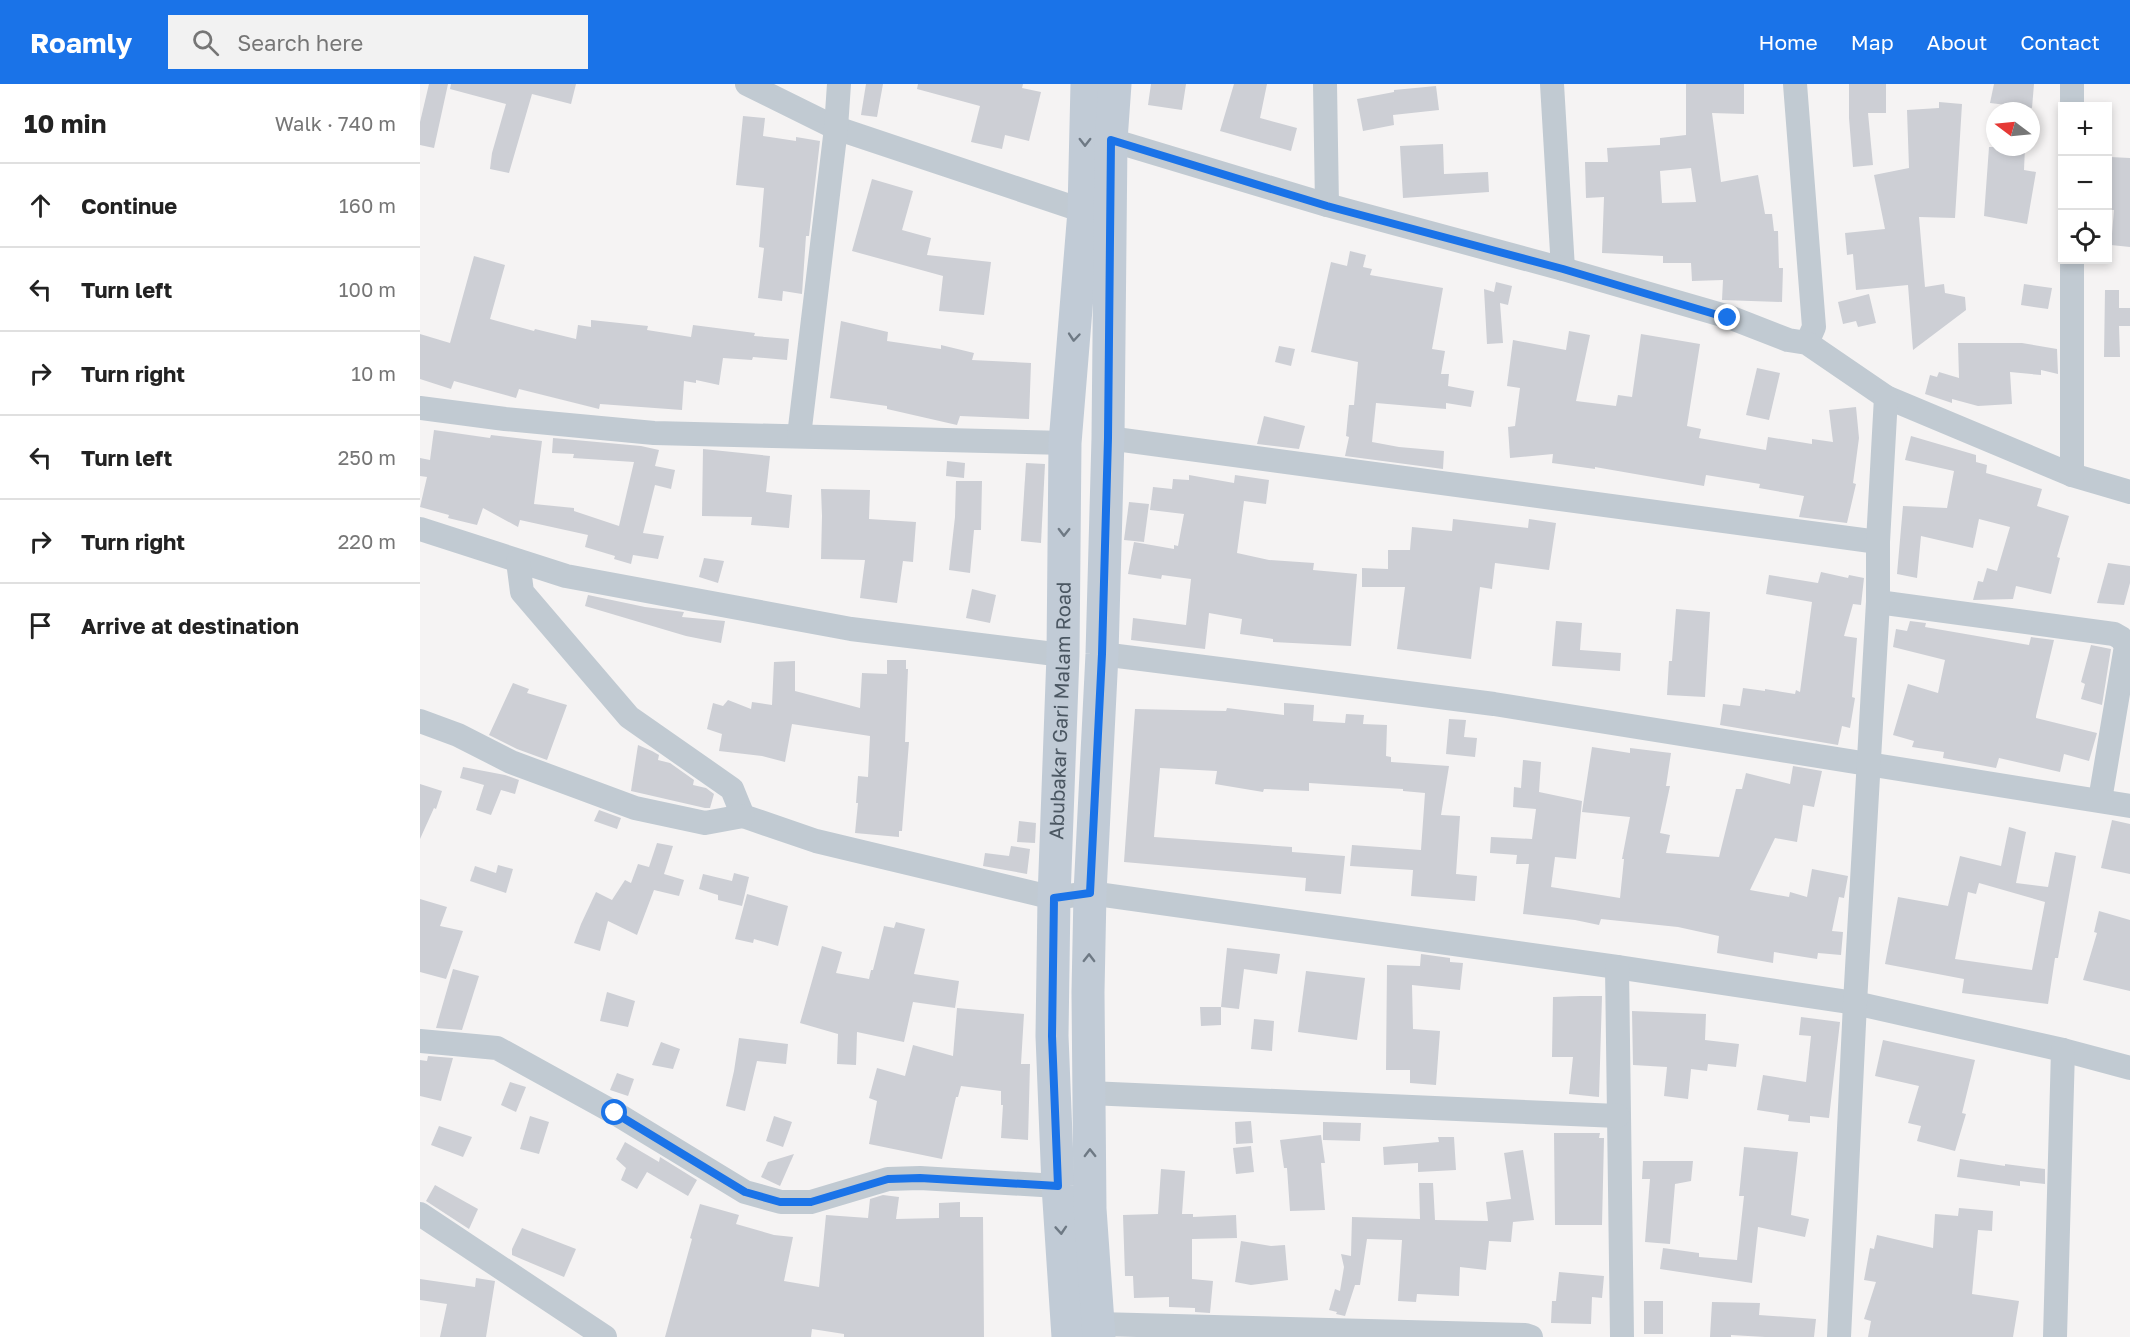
<!DOCTYPE html>
<html lang="en">
<head>
<meta charset="utf-8">
<style>
	body { margin:0; font-family:"Golos Text",sans-serif; background:#f2f2f2; color:#222 }
	.controls { position:absolute; right:18px; top:18px; display:grid; overflow:hidden; border-radius:0px; box-shadow:0 3px 9px #0003 }
	.controls button { width:54px; height:54px; display:grid; place-items:center; padding:0; border:0; border-bottom:2px solid #e0e0e0; background:#fff; color:#222; font:30px sans-serif }
	.compass { position:absolute; left:1566px; top:18px; width:54px; height:54px; border-radius:50%; background:#fff; box-shadow:0 3px 9px #0003; rotate:286deg }
	.stop { position:absolute; width:18px; height:18px; margin:-14px; border:4px solid #1a73e8; border-radius:50%; background:#fff }
	.stop.end { background:#1a73e8; border-color:#fff; box-shadow:0 2px 6px #0008 }
	.list { margin:0; padding:0; list-style:none }
	h2 { display:flex; justify-content:space-between; align-items:center; height:78px; margin:0; padding:0 24px; font-size:26px }
	h2 small { font-size:20px; font-weight:400; color:#767676 }
	.list li { display:grid; grid-template-columns:39px 1fr auto; gap:18px; align-items:center; box-sizing:border-box; height:84px; padding:0 24px; border-top:2px solid #e0e0e0 }
	.list b { display:block; font-size:22px; white-space:nowrap }
	.list em { font-size:20px; font-style:normal; color:#767676 }
	.icon { flex:none; width:33px; height:33px; fill:none; stroke:currentColor; stroke-width:2; stroke-linecap:round; stroke-linejoin:round }
	.map { position:relative; flex:none; width:1710px; height:1253px; overflow:hidden }
	header { display:flex; align-items:center; gap:36px; box-sizing:border-box; height:84px; padding:0 30px; background:#1a73e8; color:#fff }
	header strong { font-size:28px }
	nav { display:flex; gap:33px; margin-inline-start:auto; font-size:21px }
	.search { width:420px; height:54px; background:#f2f2f2; display:flex; align-items:center; gap:15px; box-sizing:border-box; padding:0 21px; border-radius:0px; color:#767676; font-size:22px }
	main { display:flex }
	aside { flex:1; background:#fff }
	.map>svg:first-child { display:block }
	.building { fill:#cdcfd5; fill-rule:evenodd }
	.lines { fill:none; stroke-linecap:round; stroke-linejoin:round }
	.street { stroke:#c1cad2; stroke-width:24 }
	.secondary { stroke:#c1cbd6; stroke-width:33 }
	.oneway { stroke:#6e7984 }
	.route { stroke:#1a73e8; stroke-width:8 }
	.labels { text-anchor:middle; stroke-width:4.5; stroke-linejoin:round; paint-order:stroke }
	.street-label { font-size:20px; fill:#4a5661; stroke:#fff }
</style>
</head>
<body>
<header>
<strong>Roamly</strong>
<div class="search"><svg class="icon" aria-label="search" viewBox="0 0 24 24"><circle cx="10" cy="10" r="6"/><path d="M15 15l6 6"/></svg>Search here</div>
<nav><a>Home</a><a>Map</a><a>About</a><a>Contact</a></nav>
</header>
<main>
<aside>
<h2>10 min<small>Walk · 740 m</small></h2>
<ul class="list">
<li><svg class="icon" aria-label="ahead" viewBox="0 0 24 24"><path d="M12 20V5M6 11l6-6 6 6"/></svg><div><b>Continue</b></div><em>160 m</em></li>
<li><svg class="icon" aria-label="left" viewBox="0 0 24 24"><path d="M17 20v-9H6M10 6l-5 5 5 5"/></svg><div><b>Turn left</b></div><em>100 m</em></li>
<li><svg class="icon" aria-label="right" viewBox="0 0 24 24"><path d="M7 20v-9h11M14 6l5 5-5 5"/></svg><div><b>Turn right</b></div><em>10 m</em></li>
<li><svg class="icon" aria-label="left" viewBox="0 0 24 24"><path d="M17 20v-9H6M10 6l-5 5 5 5"/></svg><div><b>Turn left</b></div><em>250 m</em></li>
<li><svg class="icon" aria-label="right" viewBox="0 0 24 24"><path d="M7 20v-9h11M14 6l5 5-5 5"/></svg><div><b>Turn right</b></div><em>220 m</em></li>
<li><svg class="icon" aria-label="arrive" viewBox="0 0 24 24"><path d="M6 21V4h12l-3 4 3 4H6"/></svg><div><b>Arrive at destination</b></div></li>
</ul>
</aside>
<div class="map">
<svg width="1710" height="1253" viewBox="0 0 1710 1253">
	<rect width="100%" height="100%" fill="#f5f3f3"/>
	<g class="building">
		<path d="M9 0H28L14 64 0 61V38Z"/>
		<path d="M31 0H156L151 20 112 10 89 89 70 85 72 69 86 20 30 5Z"/>
		<path d="M446 0H463L457 33 441 31Z"/>
		<path d="M498 0H603L602 4 621 8 609 57 585 51 582 65 551 58 560 22 497 5Z"/>
		<path d="M731 0H766L762 26 728 21Z"/>
		<path d="M814 0H847L840 34 877 44 871 67 800 47Z"/>
		<path d="M1266 0H1324V30L1292 29 1301 98 1338 91 1345 130H1352L1354 147H1358L1359 184H1363L1362 218 1302 216 1303 196 1272 197 1271 179H1243V172L1182 169 1184 113 1166 114 1165 78H1188L1187 64 1240 61V54L1266 51ZM1271 84 1276 118 1242 119 1240 87Z"/>
		<path d="M1429 0H1466V29H1448L1453 81 1433 83 1429 34Z"/>
		<path d="M1574 0H1614L1612 24 1570 19Z"/>
		<path d="M1016 2 1019 26 973 31 974 41 943 47 937 15 974 8V6Z"/>
		<path d="M1519 18 1542 20 1535 134 1499 133 1505 203 1524 200 1525 209 1545 213 1546 226 1493 266 1488 201 1436 206 1433 170 1427 171 1425 149 1465 145 1454 91 1489 84 1487 26 1519 24Z"/>
		<path d="M323 32 345 34 343 52 376 57V53L400 57 389 152H386L382 210 363 207 362 217 338 214 344 164 339 163 344 104 316 101Z"/>
		<path d="M1023 60 1024 90 1068 88 1069 108 983 114 980 62Z"/>
		<path d="M1569 63H1605L1604 86 1616 88 1607 140 1564 132Z"/>
		<path d="M1690 73 1710 74V163L1691 161 1694 126H1689Z"/>
		<path d="M452 95 493 107 482 146 511 154 507 171 571 178 564 231 519 227 523 192 432 167Z"/>
		<path d="M930 167 946 171 943 183 952 185 950 191 1023 204 1012 265 1025 267 1021 290H1029L1028 302 1054 307 1051 323 1026 319V325L956 319 952 358 979 363 1024 367 1023 385 925 372 929 353 926 352 929 321H934L938 278 891 268 911 178 927 182Z"/>
		<path d="M54 172 85 181 70 235 114 247 115 245 156 255 158 241 171 243V236L228 242 227 246 271 253 273 241 335 249 334 252 369 255 367 276 333 273 332 276 303 274 299 301 276 296V299L264 297 262 326 180 320 179 325 99 305 96 314 34 297 31 305 0 295V250L30 259Z"/>
		<path d="M1076 198 1092 202 1088 221 1080 219 1083 259 1067 260 1064 205 1074 208Z"/>
		<path d="M1604 200 1632 204 1628 225 1601 221Z"/>
		<path d="M1685 206H1699V224H1710V242H1699L1700 273H1684Z"/>
		<path d="M1449 210 1456 239 1438 243 1436 237 1423 240 1418 218Z"/>
		<path d="M421 237 468 248 467 257 521 265V261L554 269 552 276 611 279 609 335 540 332 537 341 467 325V322L410 314Z"/>
		<path d="M1149 247 1170 251 1156 317 1196 322 1198 311 1212 313 1221 250 1280 260 1267 342 1281 345 1279 354 1346 366 1348 353 1392 360V355L1413 358 1409 326 1436 323 1439 354 1433 399 1436 400 1427 439 1379 433 1384 412 1339 404 1340 400 1286 391 1284 402 1175 383V385L1132 379 1133 370 1090 374 1088 343 1095 342 1100 304 1087 302 1093 256 1146 266Z"/>
		<path d="M1538 259H1602L1637 265 1638 290 1621 286V291L1590 288 1592 320 1558 322 1532 315V319L1505 310 1510 291 1517 293 1519 288 1539 294Z"/>
		<path d="M859 262 875 265 871 282 855 278Z"/>
		<path d="M1337 284 1360 289 1349 336 1326 331Z"/>
		<path d="M844 332 885 342 879 365 837 360Z"/>
		<path d="M14 346 70 354 71 351 122 357 114 420 154 424V427L199 442 214 378 153 374 154 370 132 369 133 354 221 362 239 366 235 382 255 386 251 405 235 401 223 449 244 452 238 475 213 471 211 480 194 475 195 472 165 463 168 451 100 436 98 443 63 424 57 441 28 434 29 431 0 423 7 393 0 392V374L10 376Z"/>
		<path d="M1491 352 1556 371V378L1567 381 1566 389 1622 405 1617 422 1649 432 1637 473 1640 474 1631 510 1596 502 1593 515 1553 516 1558 497 1563 498 1567 484 1577 487 1590 443 1559 435 1553 464 1501 452 1497 494 1477 490 1483 422 1527 424 1534 387 1485 376Z"/>
		<path d="M283 365 350 372 346 408 372 411 369 444 331 441 332 433 282 432Z"/>
		<path d="M527 377 545 379 544 394 526 392Z"/>
		<path d="M606 379 625 380 621 459 601 457Z"/>
		<path d="M769 391 814 399 815 391 849 396 846 420 824 417 817 469 849 476 894 479 893 486 937 490 931 562 853 558V555L820 550 822 535 789 529 785 565 711 556 713 534 766 541 771 495 742 491 741 495 708 490 714 458 754 465V461L758 462 764 430 730 426 733 403 752 405 753 395 769 396Z"/>
		<path d="M536 397H562L561 446H554L550 489 529 486 535 433Z"/>
		<path d="M401 405 450 406 449 435 496 438 493 478 483 477 477 519 440 514 445 476 401 475 402 432Z"/>
		<path d="M709 418 729 420 724 458 704 456Z"/>
		<path d="M1033 435 1108 444 1109 435 1136 439 1129 486 1075 479 1072 505 1060 503 1051 575 977 565 985 503H942V484L968 485V466H990L992 443 1032 447Z"/>
		<path d="M284 474 304 477 298 499 279 493Z"/>
		<path d="M1688 479 1710 482V499L1704 521 1677 519Z"/>
		<path d="M1401 488 1428 494 1429 491 1444 494 1441 521 1433 520 1424 552 1437 554 1432 613 1435 614 1430 644 1422 642 1418 661 1300 641 1303 620 1320 622 1323 604 1345 607V605L1375 610 1376 606 1380 608 1392 518 1346 510 1349 491 1398 499Z"/>
		<path d="M552 505 576 511 570 539 546 534Z"/>
		<path d="M168 511 225 523 264 528 262 533 305 537 301 559 266 552 165 522Z"/>
		<path d="M1256 525 1290 528 1285 613 1247 611 1249 577H1252Z"/>
		<path d="M1136 537 1162 539 1160 566 1201 569 1200 587 1132 582Z"/>
		<path d="M1490 537 1506 539 1505 543 1609 561 1611 553 1634 556 1616 632V634L1677 649 1669 677 1644 670 1640 688 1579 674 1576 684 1523 674 1524 668 1492 663 1494 657 1473 651 1488 600 1518 609 1525 576 1473 563 1476 545 1487 547Z"/>
		<path d="M1671 561 1691 565 1682 621 1661 615 1665 600 1661 598Z"/>
		<path d="M467 576H486V585H488L485 658H489L482 747H479V753L435 749 438 719H436L438 692 448 693 450 652 372 640 365 678 342 672 299 667 302 650 287 645 293 619 303 622 308 616 331 625 332 618 352 621 354 578 375 577V607L440 624 442 589 467 590Z"/>
		<path d="M93 599 109 605 107 609 147 621 127 676 97 665 69 651Z"/>
		<path d="M864 619 894 621 893 637 925 639 926 630 944 631 943 640 967 641 966 672 971 673V678L1029 682 1021 731 1040 732 1036 790 1057 792 1055 817 991 812 993 786 930 782 932 761 1001 766 1005 709 983 707V705L889 699V707L844 705 843 708 795 700 797 687 740 684 734 753 872 763V768L925 772 921 810 885 807 886 794 704 778 715 625 806 627 807 624 864 631Z"/>
		<path d="M1029 635 1046 636 1044 653 1057 654 1055 673 1026 670Z"/>
		<path d="M218 661 232 667 239 671 238 676 250 679 274 696 273 701 286 704 294 710 290 724H285L211 707Z"/>
		<path d="M1172 663 1210 669V664L1251 669 1246 702H1250L1240 749 1250 751 1246 769 1299 773 1316 705H1322L1326 689 1370 700 1373 682 1402 687 1394 723 1383 721 1377 758 1355 754 1330 806 1369 813 1370 808 1387 813 1392 785 1428 792 1424 814 1419 813 1412 847 1423 848 1421 871 1398 869 1397 875 1354 868 1353 879 1297 869 1299 852 1258 843 1181 835 1179 841 1155 836 1103 830 1109 780H1096L1097 771 1070 769 1071 753 1112 755 1116 725 1093 723 1094 703 1101 704 1103 676 1121 678 1119 708 1162 717 1156 775 1135 773 1131 803 1200 814 1204 775H1202L1210 733 1162 728Z"/>
		<path d="M43 683 85 691 99 696 95 710 81 706 71 731 56 726 64 701 40 694Z"/>
		<path d="M0 700 22 707 16 725 14 724 0 755Z"/>
		<path d="M179 726 201 734 197 745 174 737Z"/>
		<path d="M1692 736 1710 740V790L1681 784Z"/>
		<path d="M599 737 616 739 615 759 597 758Z"/>
		<path d="M1589 743 1606 748 1596 799 1628 803 1635 768 1656 772 1638 874H1635L1628 920 1542 909 1544 895 1465 880 1478 813 1528 822 1540 772 1581 782ZM1559 799 1625 818 1612 886 1535 875 1548 808 1556 810Z"/>
		<path d="M237 759 253 762 244 790 264 796 259 812 234 806 217 851 188 837 180 867 154 859 161 840 176 808 192 816 205 796 211 799 218 780 229 783Z"/>
		<path d="M591 762 610 765 607 790 563 782 565 769 589 772Z"/>
		<path d="M78 781 93 785 86 809 50 797 55 782 76 789Z"/>
		<path d="M314 789 329 793 322 822 298 816V811L279 805 283 790 312 797Z"/>
		<path d="M327 810 368 822 358 862 334 855 333 859 315 855Z"/>
		<path d="M0 815 27 823 20 842 43 847 26 895 0 888Z"/>
		<path d="M1679 827 1710 836V907L1663 896 1677 849 1674 848Z"/>
		<path d="M476 838 505 845 494 890 539 897 535 924 493 918 484 958 437 948 436 981 417 980 418 950 380 939 402 862 422 868 416 889 449 895 451 886H453L464 842 474 844Z"/>
		<path d="M807 864 860 870 857 890 824 885 819 925 801 923Z"/>
		<path d="M1001 870 1030 874V878L1043 879 1040 906 992 901 993 945 1020 947 1016 1001 990 999V986H966L967 881 1000 882Z"/>
		<path d="M33 885 59 892 42 946 16 944Z"/>
		<path d="M886 887 945 894 937 956 878 948Z"/>
		<path d="M187 908 215 917 208 943 180 937Z"/>
		<path d="M1160 912H1182L1179 1013 1149 1010 1153 973H1132L1133 913Z"/>
		<path d="M780 923H801V941L781 942Z"/>
		<path d="M537 924 604 930 601 980H610L608 1056 581 1054 583 1021H581V1007L541 1002 538 1013H536L522 1075 449 1060 457 1017 449 1014 457 984 485 992 493 961 533 972Z"/>
		<path d="M1212 927 1286 930 1285 956 1319 960 1316 983 1288 980 1287 987 1271 985 1268 1015 1244 1012 1247 983 1213 981Z"/>
		<path d="M1381 933 1420 938 1409 1034 1390 1032V1039L1368 1037 1369 1031 1337 1026 1343 991 1386 998 1391 952 1379 951Z"/>
		<path d="M834 935 854 937 852 967 831 965Z"/>
		<path d="M319 954 368 960 366 980 337 977 325 1027 306 1022 314 987Z"/>
		<path d="M1463 956 1555 976 1542 1029 1546 1030 1535 1067 1497 1057 1501 1042 1488 1039 1499 1002 1455 992Z"/>
		<path d="M241 958 260 965 253 985 232 981Z"/>
		<path d="M8 972 33 974 21 1017 0 1012V976L7 977Z"/>
		<path d="M197 989 214 995 208 1012 190 1006Z"/>
		<path d="M90 998 106 1003 96 1028 81 1021Z"/>
		<path d="M110 1032 129 1038 119 1070 100 1065Z"/>
		<path d="M354 1032 372 1038 363 1063 346 1057Z"/>
		<path d="M831 1037 833 1059 816 1060 815 1038Z"/>
		<path d="M903 1038 941 1039 940 1057 903 1056Z"/>
		<path d="M19 1042 52 1053 43 1073 11 1061Z"/>
		<path d="M1134 1049H1180L1179 1054H1184L1182 1141H1135Z"/>
		<path d="M901 1051 905 1079H901L905 1126 870 1127 867 1084H864L860 1056Z"/>
		<path d="M1018 1053H1034L1036 1086 998 1088V1079L964 1081 963 1063 1019 1058Z"/>
		<path d="M205 1058 239 1078 240 1073 277 1096 268 1112 227 1088 217 1105 201 1096 206 1084 196 1075Z"/>
		<path d="M831 1062 834 1088 816 1090 813 1064Z"/>
		<path d="M1324 1063 1378 1068 1371 1131 1389 1135 1385 1153 1338 1143 1332 1199 1240 1185 1243 1164 1279 1169V1173L1317 1176 1324 1112H1319Z"/>
		<path d="M1103 1066 1114 1136 1093 1138 1091 1158 1069 1157 1066 1186 1040 1183 1039 1212 997 1210 996 1218 978 1217 982 1156 947 1155 940 1201H935L925 1232 916 1230 917 1228 909 1226 915 1205 920 1207 924 1183 921 1170 931 1172 932 1133 1000 1135 999 1099H1013L1015 1136 1068 1137 1066 1118 1091 1115 1084 1069Z"/>
		<path d="M374 1070 360 1102 341 1093 348 1078Z"/>
		<path d="M1540 1075 1585 1082V1080L1625 1085V1100L1600 1097V1102L1537 1093Z"/>
		<path d="M1223 1077H1273L1271 1097 1255 1100 1250 1160 1225 1158 1230 1095H1222Z"/>
		<path d="M741 1085 765 1087 762 1130H773V1133L816 1131 817 1154 772 1155V1195L793 1197 790 1229 775 1228V1224L749 1223V1213L714 1214 713 1192H705L703 1131 738 1130Z"/>
		<path d="M15 1101 58 1125 49 1145 6 1117Z"/>
		<path d="M463 1111 479 1113 476 1135 519 1134V1119L540 1118V1133H563L564 1253H424V1250L392 1245 391 1253H245L272 1155 270 1154 280 1120 319 1131 316 1140 354 1151 373 1153 364 1197 399 1203 406 1131 448 1134 450 1115Z"/>
		<path d="M1539 1124 1573 1127 1572 1147 1558 1146 1552 1210 1599 1217 1593 1253H1448L1451 1237 1444 1235 1456 1198 1444 1196 1450 1164 1454 1165 1457 1151 1513 1164 1515 1130 1538 1132Z"/>
		<path d="M102 1144 156 1165 144 1193 92 1171V1165Z"/>
		<path d="M821 1157 851 1162 865 1161 868 1196 831 1201 815 1198Z"/>
		<path d="M1139 1188 1184 1192 1182 1214 1172 1213 1171 1240 1131 1239 1132 1217H1136Z"/>
		<path d="M56 1194 75 1197 66 1253H20L27 1220 0 1216V1195L55 1203Z"/>
		<rect x="1224" y="1217" width="19" height="33"/>
		<path d="M1292 1218 1340 1219 1339 1231 1396 1235 1394 1253H1345L1311 1251V1253H1290Z"/>
	</g>
	<g class="lines">
		<g class="street">
			<path d="M327 0 416 44 664 127"/>
			<path d="M905 0 907 121"/>
			<path d="M1132 0 1143 185"/>
			<path d="M1375 0 1394 243 1387 259"/>
			<path d="M1652 22V0"/>
			<path d="M691 56 907 121 1143 185 1309 233 1368 256 1387 259 1466 313 1652 391 1710 408"/>
			<path d="M0 324 85 335 234 349 645 359"/>
			<path d="M379 352 416 44 419 0"/>
			<path d="M688 354 1458 458"/>
			<path d="M1652 391V176"/>
			<path d="M0 445 146 492 431 545 643 571"/>
			<path d="M98 477 102 508 209 633 312 705 323 732 396 757 634 814 670 809 1197 883 1435 919 1643 966 1710 984"/>
			<path d="M1458 518 1694 550 1701 554 1706 562 1680 716"/>
			<path d="M682 570 1074 620 1710 722"/>
			<path d="M0 637 38 651 91 678 215 724 285 739 323 732"/>
			<path d="M1197 883 1202 1253"/>
			<path d="M0 957 77 964 195 1029 325 1108 361 1118H391L468 1095 500 1094 638 1102"/>
			<path d="M669 1009 1198 1032"/>
			<path d="M0 1130 185 1253"/>
			<path d="M678 1240 1105 1251 1111 1253"/>
			<path d="M1419 1253 1435 919 1458 518V458L1466 313"/>
			<path d="M1635 1253 1643 966"/>
		</g>
		<g class="secondary">
			<path id="s1" d="M648 1253 638 1102 632 952 634 814 643 571 645 359 664 127 667 0"/>
			<path d="M679 1253 670 1125 668 908 670 809 682 570 688 354 691 56 695 0"/>
		</g>
	</g>
	<defs><path id="oneway-chevron" d="M-2-3.5L2.5 0L-2 3.5" fill="none" stroke-width="1.6" stroke-linecap="round" stroke-linejoin="round" transform="scale(1.5)"/></defs>
	<g class="oneway">
		<use href="#oneway-chevron" transform="translate(665 58) rotate(90)"/>
		<use href="#oneway-chevron" transform="translate(654 253) rotate(95)"/>
		<use href="#oneway-chevron" transform="translate(644 448) rotate(91)"/>
		<use href="#oneway-chevron" transform="translate(669 874) rotate(-89)"/>
		<use href="#oneway-chevron" transform="translate(670 1069) rotate(-91)"/>
		<use href="#oneway-chevron" transform="translate(641 1146) rotate(86)"/>
	</g>
	<g class="lines">
		<path class="route" d="M195 1029 325 1108 360 1118H391L468 1095 500 1094 638 1102 632 952 634 814 670 809 682 570 688 354 691 56 907 122 1143 185 1308 234"/>
	</g>
	<g class="labels">
		<g class="street-label">
			<text dy="7" stroke="none"><textPath href="#s1" startOffset="627">Abubakar Gari Malam Road</textPath></text>
		</g>
	</g>
</svg>
<div class="controls">
<button>+</button>
<button>−</button>
<button><svg class="icon" aria-label="locate" viewBox="0 0 24 24"><circle cx="12" cy="12" r="6"/><path d="M12 2v4M12 18v4M2 12h4M18 12h4"/></svg></button>
</div>
<svg class="compass" viewBox="-18 -18 36 36"><path d="M0-13l5 13h-10z" fill="#e53935"/><path d="M0 13l5-13h-10z" fill="#767676"/></svg>
<div class="stop" style="left:195px;top:1029px"></div>
<div class="stop end" style="left:1308px;top:234px"></div>
</div>
</main>
</body>
</html>
